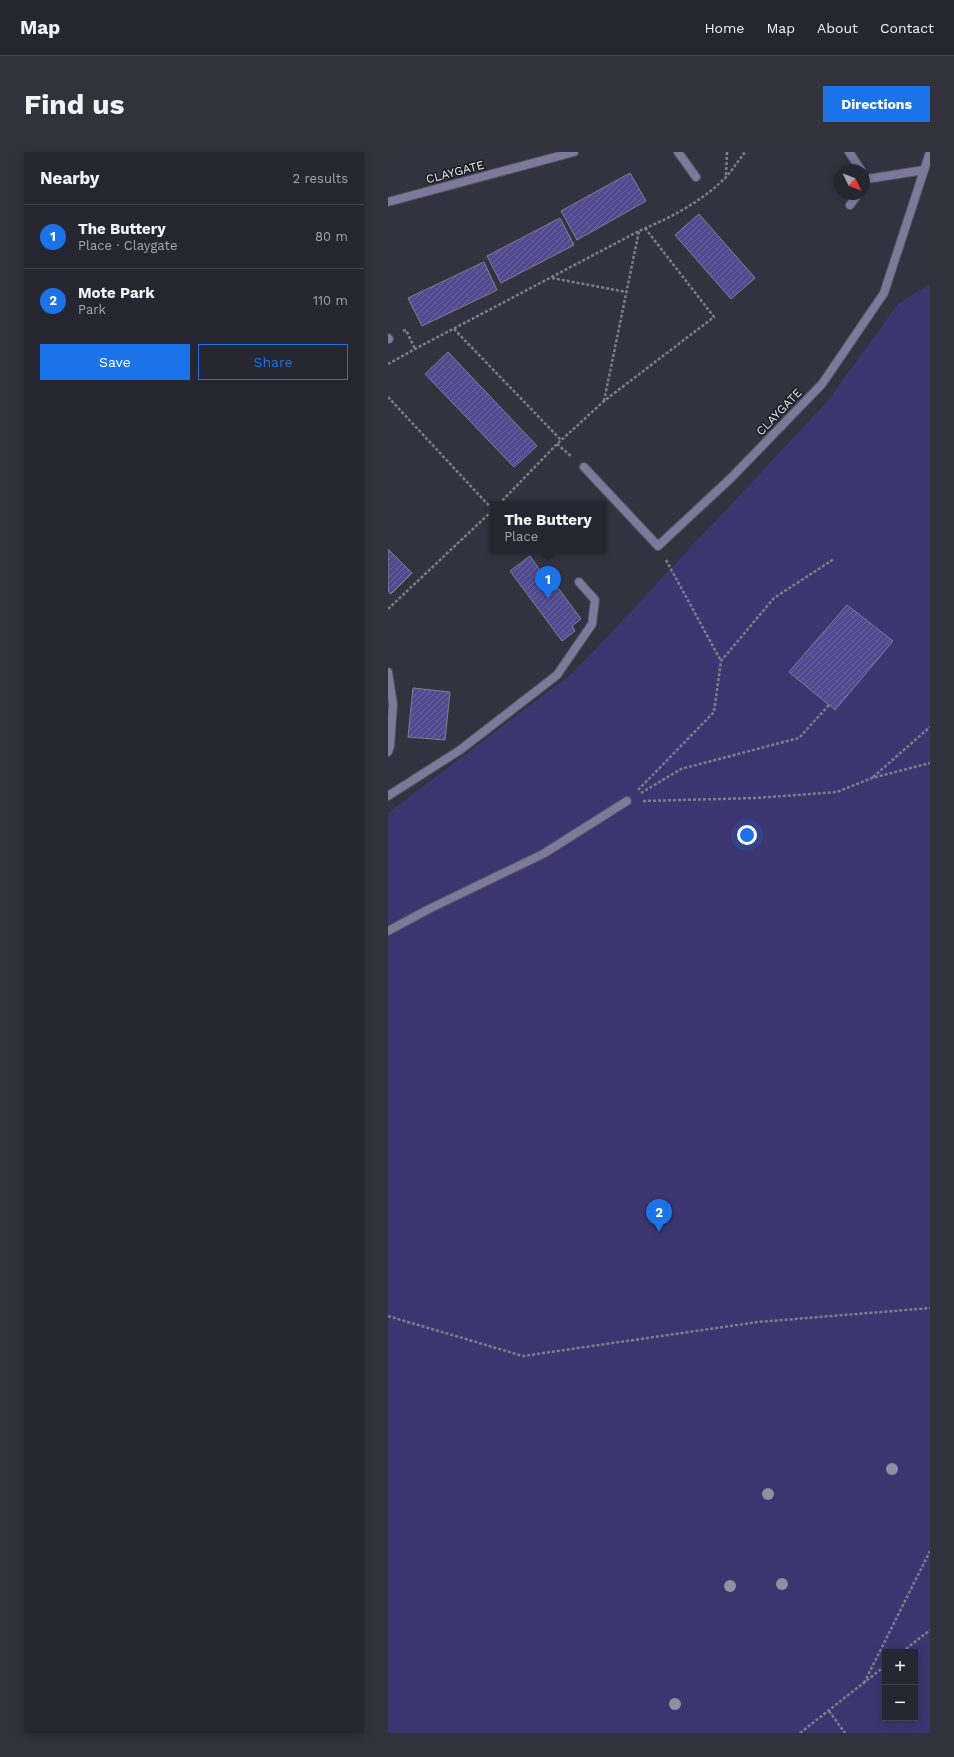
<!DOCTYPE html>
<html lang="en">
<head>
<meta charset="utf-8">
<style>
	body { margin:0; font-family:"Work Sans",sans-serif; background:#32323c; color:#f1f3f6 }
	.controls { position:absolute; right:12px; bottom:12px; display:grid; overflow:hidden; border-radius:0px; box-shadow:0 2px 10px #0003 }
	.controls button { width:36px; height:36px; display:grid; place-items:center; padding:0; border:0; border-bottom:1px solid #42434c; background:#262630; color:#f1f3f6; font:20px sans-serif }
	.compass { position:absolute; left:446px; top:12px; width:36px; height:36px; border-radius:50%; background:#262630; box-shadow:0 2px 10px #0003; rotate:133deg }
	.you { position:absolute; left:359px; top:683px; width:14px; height:14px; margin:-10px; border:3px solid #fff; border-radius:50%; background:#1a73e8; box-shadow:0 0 0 6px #1a73e833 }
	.badge { display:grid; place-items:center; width:26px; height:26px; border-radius:50%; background:#1a73e8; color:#fff; font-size:13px; font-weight:700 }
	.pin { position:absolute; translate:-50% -33px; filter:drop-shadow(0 1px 2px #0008) }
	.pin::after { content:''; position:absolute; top:21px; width:14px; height:12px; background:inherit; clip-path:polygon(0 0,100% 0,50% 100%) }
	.popup { position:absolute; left:102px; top:349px; width:116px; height:52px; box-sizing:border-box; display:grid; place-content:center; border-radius:0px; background:#262630; filter:drop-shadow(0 1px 3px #0005); font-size:13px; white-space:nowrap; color:#a4a5ab }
	.popup b { font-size:15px; color:#f1f3f6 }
	.popup::after { content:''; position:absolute; left:50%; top:100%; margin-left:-8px; border:8px solid transparent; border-top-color:#262630 }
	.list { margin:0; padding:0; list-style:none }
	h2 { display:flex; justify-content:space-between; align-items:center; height:52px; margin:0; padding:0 16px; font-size:17px }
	h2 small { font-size:13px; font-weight:400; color:#a4a5ab }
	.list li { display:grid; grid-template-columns:26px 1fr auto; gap:12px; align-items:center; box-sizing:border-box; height:64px; padding:0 16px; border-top:1px solid #42434c }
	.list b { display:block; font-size:15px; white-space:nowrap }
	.list p { margin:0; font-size:13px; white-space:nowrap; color:#a4a5ab }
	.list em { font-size:13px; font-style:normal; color:#a4a5ab }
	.actions { display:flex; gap:8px; padding:12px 16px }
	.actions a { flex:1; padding:9px 0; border:1px solid #1a73e8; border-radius:0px; text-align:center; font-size:14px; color:#1a73e8 }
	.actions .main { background:#1a73e8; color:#fff }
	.map { position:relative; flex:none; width:542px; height:1581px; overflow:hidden; border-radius:0px }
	header { display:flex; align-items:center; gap:24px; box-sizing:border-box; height:56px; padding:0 20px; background:#262630; border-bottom:1px solid #42434c }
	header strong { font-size:19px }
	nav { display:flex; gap:22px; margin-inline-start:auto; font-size:14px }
	.intro { display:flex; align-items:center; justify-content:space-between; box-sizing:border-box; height:96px; padding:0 24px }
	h1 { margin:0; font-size:28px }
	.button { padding:10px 18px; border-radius:0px; background:#1a73e8; color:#fff; font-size:14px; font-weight:700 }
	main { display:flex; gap:24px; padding:0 24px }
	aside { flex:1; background:#262630; border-radius:0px; box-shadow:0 2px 10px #0003 }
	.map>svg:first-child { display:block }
	.park { fill:#3d3570; fill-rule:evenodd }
	.building { fill:url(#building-hatch); stroke:#808090 }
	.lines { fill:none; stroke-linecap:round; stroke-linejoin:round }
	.service-casing { stroke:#50505c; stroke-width:10 }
	.minor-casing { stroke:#50505c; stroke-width:10 }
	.path { stroke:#7e7e89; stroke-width:2.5; stroke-dasharray:3 2; stroke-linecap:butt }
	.service { stroke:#7b7a9a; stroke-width:8 }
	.minor { stroke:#7b7a9a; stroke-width:8 }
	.tree { fill:#8f8fa0 }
	.labels { text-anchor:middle; stroke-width:3; stroke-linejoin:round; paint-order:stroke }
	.street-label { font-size:12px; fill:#e9e9f2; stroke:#1b1b21 }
</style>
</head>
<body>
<header>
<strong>Map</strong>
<nav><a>Home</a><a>Map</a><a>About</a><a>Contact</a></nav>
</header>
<div class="intro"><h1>Find us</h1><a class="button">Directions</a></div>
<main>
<aside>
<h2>Nearby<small>2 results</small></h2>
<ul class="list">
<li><span class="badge">1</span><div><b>The Buttery</b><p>Place · Claygate</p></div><em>80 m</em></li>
<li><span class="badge">2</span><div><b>Mote Park</b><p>Park</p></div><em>110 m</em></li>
</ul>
<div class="actions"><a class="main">Save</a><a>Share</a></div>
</aside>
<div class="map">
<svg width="542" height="1581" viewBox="0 0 542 1581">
	<defs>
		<pattern id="building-hatch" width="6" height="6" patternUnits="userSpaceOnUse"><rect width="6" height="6" fill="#524a8e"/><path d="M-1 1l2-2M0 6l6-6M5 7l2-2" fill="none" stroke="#6b649e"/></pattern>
	</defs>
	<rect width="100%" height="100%" fill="#333340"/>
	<path class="park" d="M542 132V1581H0V661L186 520 439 250 510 152ZM497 1500H527V1566H497Z"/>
	<g class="building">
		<path d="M242 21 258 49 189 88 173 59Z"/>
		<path d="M311 62 367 126 343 147 287 83Z"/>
		<path d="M172 66 186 93 113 131 99 104Z"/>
		<path d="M96 110 109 138 34 174 20 146Z"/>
		<path d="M60 200 149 294 126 315 37 222Z"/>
		<path d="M0 397 24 421 3 442 0 439Z"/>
		<path d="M142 404 158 427 162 425 193 467 184 474 187 479 174 489 122 419Z"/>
		<path d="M459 453 505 489 447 558 401 520Z"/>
		<path d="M25 536 62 540 57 588 20 585Z"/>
	</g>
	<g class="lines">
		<g class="service-casing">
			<g id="service">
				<path d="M290 0 308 25"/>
				<path d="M461 0 473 18"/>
				<path d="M0 644 72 598 169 523 204 472 207 448 191 430"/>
				<path d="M0 779 41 757 155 702 239 649"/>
			</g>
		</g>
		<g class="minor-casing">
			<g id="minor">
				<path d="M476 32 479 27 536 18"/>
				<path d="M0 50 186 0"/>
				<path d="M462 53 470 42"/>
				<path d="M0 186 1 187"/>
				<path d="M196 315 270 394 343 326 434 232 496 141 542 0"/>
				<path d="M0 520 5 552 2 594 0 600"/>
			</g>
		</g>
		<g class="path">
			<path d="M338 23 339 0"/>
			<path d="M164 126 238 140"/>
			<path d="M66 177 173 288"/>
			<path d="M15 179 18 178 27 197"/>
			<path d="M0 212 27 197 251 79C282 66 315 49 338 25 345 17 351 8 357 0"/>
			<path d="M0 245 105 358"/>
			<path d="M216 249 251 79"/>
			<path d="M169 292 184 305"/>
			<path d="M111 352 169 292 216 249 326 165 257 76"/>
			<path d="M278 408 333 509"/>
			<path d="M0 457 105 358"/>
			<path d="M485 625 542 575"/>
			<path d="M250 638 326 560 333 509 386 446 446 407"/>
			<path d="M253 641 293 617 411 586 441 553"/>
			<path d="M255 649 368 646 449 640 484 626 542 611"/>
			<path d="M0 1164 135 1204 370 1170 542 1156"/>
			<path d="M514 1500 542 1478"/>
			<path d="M476 1531 542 1399"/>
			<path d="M441 1559 457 1581"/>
			<path d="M412 1581 497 1514"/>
		</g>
		<use href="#service" class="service"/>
		<use href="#minor" class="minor"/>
	</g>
	<g class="tree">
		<circle cx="504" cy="1317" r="6"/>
		<circle cx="380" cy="1342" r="6"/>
		<circle cx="394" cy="1432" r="6"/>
		<circle cx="342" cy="1434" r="6"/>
		<circle cx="287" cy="1552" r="6"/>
	</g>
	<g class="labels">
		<g class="street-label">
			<text transform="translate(67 20) rotate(-15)" y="4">CLAYGATE</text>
			<text transform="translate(391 260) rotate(-46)" y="4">CLAYGATE</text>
		</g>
	</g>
</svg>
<div class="controls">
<button>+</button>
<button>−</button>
</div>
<svg class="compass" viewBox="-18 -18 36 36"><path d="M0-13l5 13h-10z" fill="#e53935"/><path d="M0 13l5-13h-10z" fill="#a4a5ab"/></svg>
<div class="you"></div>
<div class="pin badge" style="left:160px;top:447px">1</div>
<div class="popup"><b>The Buttery</b>Place</div>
<div class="pin badge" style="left:271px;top:1080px">2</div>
</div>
</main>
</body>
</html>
